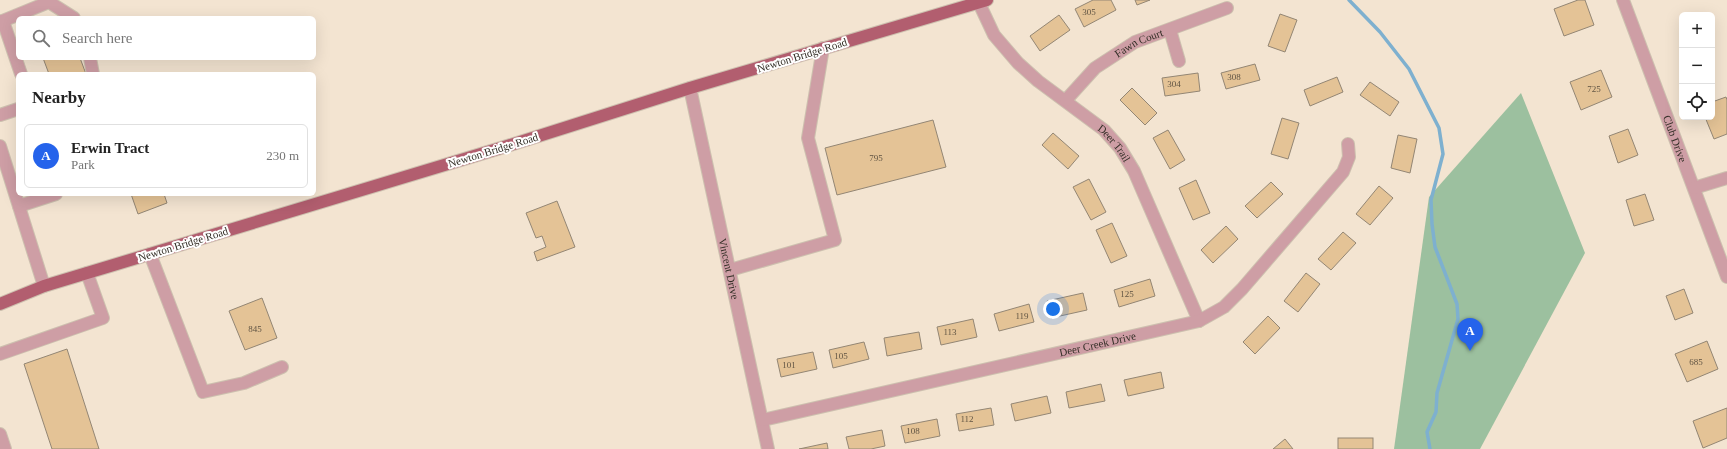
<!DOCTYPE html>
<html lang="en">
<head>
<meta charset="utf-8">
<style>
	body { margin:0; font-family:"Times New Roman",serif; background:#f2f2f2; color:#222 }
	.controls { position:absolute; right:12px; top:12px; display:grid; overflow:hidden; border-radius:6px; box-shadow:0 4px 16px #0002 }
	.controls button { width:36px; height:36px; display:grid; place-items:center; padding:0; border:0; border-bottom:1px solid #e0e0e0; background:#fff; color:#222; font:20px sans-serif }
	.you { position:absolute; left:1053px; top:309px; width:14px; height:14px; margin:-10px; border:3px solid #fff; border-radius:50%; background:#1a73e8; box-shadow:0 0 0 6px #1a73e833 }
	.badge { display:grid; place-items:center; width:26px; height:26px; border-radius:50%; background:#2563eb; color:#fff; font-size:13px; font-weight:700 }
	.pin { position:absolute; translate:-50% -33px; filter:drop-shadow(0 1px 2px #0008) }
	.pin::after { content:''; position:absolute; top:21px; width:14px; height:12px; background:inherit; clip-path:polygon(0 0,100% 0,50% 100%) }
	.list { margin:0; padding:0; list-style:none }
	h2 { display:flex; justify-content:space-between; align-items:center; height:52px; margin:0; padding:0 16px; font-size:17px }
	h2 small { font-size:13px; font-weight:400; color:#767676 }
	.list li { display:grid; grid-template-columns:26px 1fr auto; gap:12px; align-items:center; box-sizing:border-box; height:64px; margin:0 8px 8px; padding:0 8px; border:1px solid #e0e0e0; border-radius:6px }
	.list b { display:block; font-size:15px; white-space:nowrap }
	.list p { margin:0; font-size:13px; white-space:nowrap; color:#767676 }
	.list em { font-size:13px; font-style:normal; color:#767676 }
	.icon { flex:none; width:22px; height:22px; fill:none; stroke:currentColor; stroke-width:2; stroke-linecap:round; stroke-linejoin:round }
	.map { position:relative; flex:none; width:1727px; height:449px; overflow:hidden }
	.search { position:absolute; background:#fff; box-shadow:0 4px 16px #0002; left:16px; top:16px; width:300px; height:44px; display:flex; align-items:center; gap:10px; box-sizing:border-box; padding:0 14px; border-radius:6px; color:#767676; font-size:15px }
	.panel { position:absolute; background:#fff; box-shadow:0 4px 16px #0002; left:16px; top:72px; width:300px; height:124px; border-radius:6px }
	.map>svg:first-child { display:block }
	.green { fill:#9cc09f }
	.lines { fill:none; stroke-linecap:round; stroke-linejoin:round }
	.stream { stroke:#7eb0cf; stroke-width:3.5 }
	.building { fill:#e4c396; stroke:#938674 }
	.minor-casing { stroke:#cdc0af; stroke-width:14 }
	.major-casing { stroke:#cdc0af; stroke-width:14 }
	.minor { stroke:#ce9ea5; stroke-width:12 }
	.major { stroke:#b25e6f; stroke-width:12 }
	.labels { text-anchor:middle; stroke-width:4; stroke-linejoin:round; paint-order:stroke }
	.number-label { font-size:9px; fill:#605443 }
	.street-label { font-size:11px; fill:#342f27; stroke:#fff }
</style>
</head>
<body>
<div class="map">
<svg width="1727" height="449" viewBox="0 0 1727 449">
	<rect width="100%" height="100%" fill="#f3e4d1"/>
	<path class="green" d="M1521 93 1585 253 1480 449H1394L1429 197Z"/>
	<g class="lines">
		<path class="stream" d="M1349 0 1380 32 1409 69 1439 128 1443 154 1431 200 1432 224 1435 247 1457 304 1458 319 1437 393 1436 412 1427 432 1430 449"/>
	</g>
	<g class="building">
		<path d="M1093 0H1111L1116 10 1084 27 1075 9Z"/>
		<path d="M1135 0H1150L1137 5Z"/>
		<path d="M1578 0H1585L1594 25 1564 36 1554 9Z"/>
		<path d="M1280 14 1297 20 1285 52 1268 46Z"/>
		<path d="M1059 15 1070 30 1040 51 1030 36Z"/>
		<path d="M43 58H80L86 74H49Z"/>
		<path d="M1255 64 1260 80 1226 89 1221 73Z"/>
		<path d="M1601 70 1612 97 1581 110 1570 82Z"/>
		<path d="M1198 73 1200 91 1165 96 1162 78Z"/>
		<path d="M1337 77 1343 92 1310 106 1304 90Z"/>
		<path d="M1370 82 1399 102 1390 116 1360 95Z"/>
		<path d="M1132 88 1157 113 1145 125 1120 100Z"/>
		<path d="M1726 97 1727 100V134L1714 139 1705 117H1712V102Z"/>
		<path d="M1282 118 1299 123 1288 159 1271 154Z"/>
		<path d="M933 120 946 167 837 195 825 148Z"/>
		<path d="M1628 129 1638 155 1618 163 1609 136Z"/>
		<path d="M1168 130 1185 160 1170 169 1153 138Z"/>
		<path d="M1053 133 1079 156 1068 169 1042 145Z"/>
		<path d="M1398 135 1417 139 1410 173 1391 168Z"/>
		<path d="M1089 179 1106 212 1091 220 1073 187Z"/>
		<path d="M1196 180 1210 213 1193 220 1179 188Z"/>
		<path d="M1271 182 1283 194 1257 218 1245 206Z"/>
		<path d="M1379 186 1393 198 1370 225 1356 214Z"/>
		<path d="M131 194H164L167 203 138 214Z"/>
		<path d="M1645 194 1654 220 1634 226 1626 200Z"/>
		<path d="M557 201 575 247 537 261 534 252 546 247 542 236 536 238 526 213Z"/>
		<path d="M1112 223 1127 256 1111 263 1096 230Z"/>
		<path d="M1226 226 1238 239 1213 263 1201 250Z"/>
		<path d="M1343 232 1356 243 1331 270 1318 259Z"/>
		<path d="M1306 273 1320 284 1298 312 1284 301Z"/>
		<path d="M1150 279 1155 296 1119 307 1114 290Z"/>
		<path d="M1684 289 1693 313 1675 320 1666 296Z"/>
		<path d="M1083 293 1087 310 1051 318 1047 301Z"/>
		<path d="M262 298 277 338 245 350 229 311Z"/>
		<path d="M1029 304 1034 322 999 331 994 314Z"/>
		<path d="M1268 316 1280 328 1255 354 1243 342Z"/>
		<path d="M973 319 977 337 941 345 937 327Z"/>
		<path d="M919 332 922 349 887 356 884 338Z"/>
		<path d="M1707 341 1718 369 1687 382 1675 354Z"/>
		<path d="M864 342 869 359 833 368 829 350Z"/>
		<path d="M67 349 99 449H52L24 364Z"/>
		<path d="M813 352 817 369 781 377 777 359Z"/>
		<path d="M1161 372 1164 388 1128 396 1124 380Z"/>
		<path d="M1101 384 1105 401 1069 408 1066 392Z"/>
		<path d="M1047 396 1051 413 1015 421 1011 404Z"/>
		<path d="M991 408 994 425 959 431 956 414Z"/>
		<path d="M1727 408V438L1703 448 1693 421Z"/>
		<path d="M937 419 940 436 905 443 901 426Z"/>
		<path d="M882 430 885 446 871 449H849L846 437Z"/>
		<rect x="1338" y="438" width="35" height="11"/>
		<path d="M1285 439 1293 449H1273Z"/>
		<path d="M827 443 828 449H799Z"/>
	</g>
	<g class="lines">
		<g class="minor-casing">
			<g id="minor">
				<path id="s1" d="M1623 0 1727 277"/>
				<path id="s2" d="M979 3 994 35 1018 63 1038 81 1104 130 1120 148 1134 171 1199 321"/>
				<path d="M3 21 21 74"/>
				<path d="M0 22 49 2 74 18"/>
				<path d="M1170 30 1179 61"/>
				<path d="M90 58 93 74"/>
				<path id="s3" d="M690 88 768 449"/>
				<path id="s4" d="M1066 100 1095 68 1135 42 1227 8"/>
				<path d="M0 115 18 109"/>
				<path d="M0 146 44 286"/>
				<path d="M1694 188 1727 178"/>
				<path d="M19 206 56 194"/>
				<path d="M150 254 203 392 244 383 282 367"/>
				<path d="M730 270 835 240 808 138 823 48"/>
				<path d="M0 354 103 318 87 273"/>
				<path id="s5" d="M763 420 1199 321 1224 307 1242 289 1343 172 1349 157 1348 144"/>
				<path d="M0 434 5 449"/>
			</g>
		</g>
		<g class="major-casing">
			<path id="major" d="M0 304 44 286 504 147 690 88 987 0"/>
		</g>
		<use href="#minor" class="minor"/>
		<use href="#major" class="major"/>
	</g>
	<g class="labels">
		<g class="number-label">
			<text x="1089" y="15">305</text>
			<text x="1234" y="80">308</text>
			<text x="1174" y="87">304</text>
			<text x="1594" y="92">725</text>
			<text x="876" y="161">795</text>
			<text x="1127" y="297">125</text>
			<text x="1022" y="319">119</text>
			<text x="255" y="332">845</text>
			<text x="950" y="335">113</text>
			<text x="841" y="359">105</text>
			<text x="1696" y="365">685</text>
			<text x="789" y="368">101</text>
			<text x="967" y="422">112</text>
			<text x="913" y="434">108</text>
		</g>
		<g class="street-label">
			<text dy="4" stroke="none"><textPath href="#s4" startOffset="94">Fawn Court</textPath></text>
			<text transform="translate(802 55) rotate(-17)" y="4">Newton Bridge Road</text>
			<text dy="4" stroke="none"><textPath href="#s1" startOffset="148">Club Drive</textPath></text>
			<text dy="4" stroke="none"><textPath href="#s2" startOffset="198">Deer Trail</textPath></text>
			<text transform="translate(493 150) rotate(-17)" y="4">Newton Bridge Road</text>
			<text transform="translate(183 244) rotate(-17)" y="4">Newton Bridge Road</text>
			<text dy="4" stroke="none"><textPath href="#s3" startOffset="185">Vincent Drive</textPath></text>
			<text dy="4" stroke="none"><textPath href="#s5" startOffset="343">Deer Creek Drive</textPath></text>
		</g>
	</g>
</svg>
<div class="controls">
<button>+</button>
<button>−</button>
<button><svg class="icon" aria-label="locate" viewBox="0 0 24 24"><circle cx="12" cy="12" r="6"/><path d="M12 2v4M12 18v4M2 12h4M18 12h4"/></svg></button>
</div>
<div class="you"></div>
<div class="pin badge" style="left:1470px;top:351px">A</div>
<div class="search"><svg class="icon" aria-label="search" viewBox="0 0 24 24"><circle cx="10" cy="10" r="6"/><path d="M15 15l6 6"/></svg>Search here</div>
<section class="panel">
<h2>Nearby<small></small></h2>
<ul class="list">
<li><span class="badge">A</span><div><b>Erwin Tract</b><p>Park</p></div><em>230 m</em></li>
</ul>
</section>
</div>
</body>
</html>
